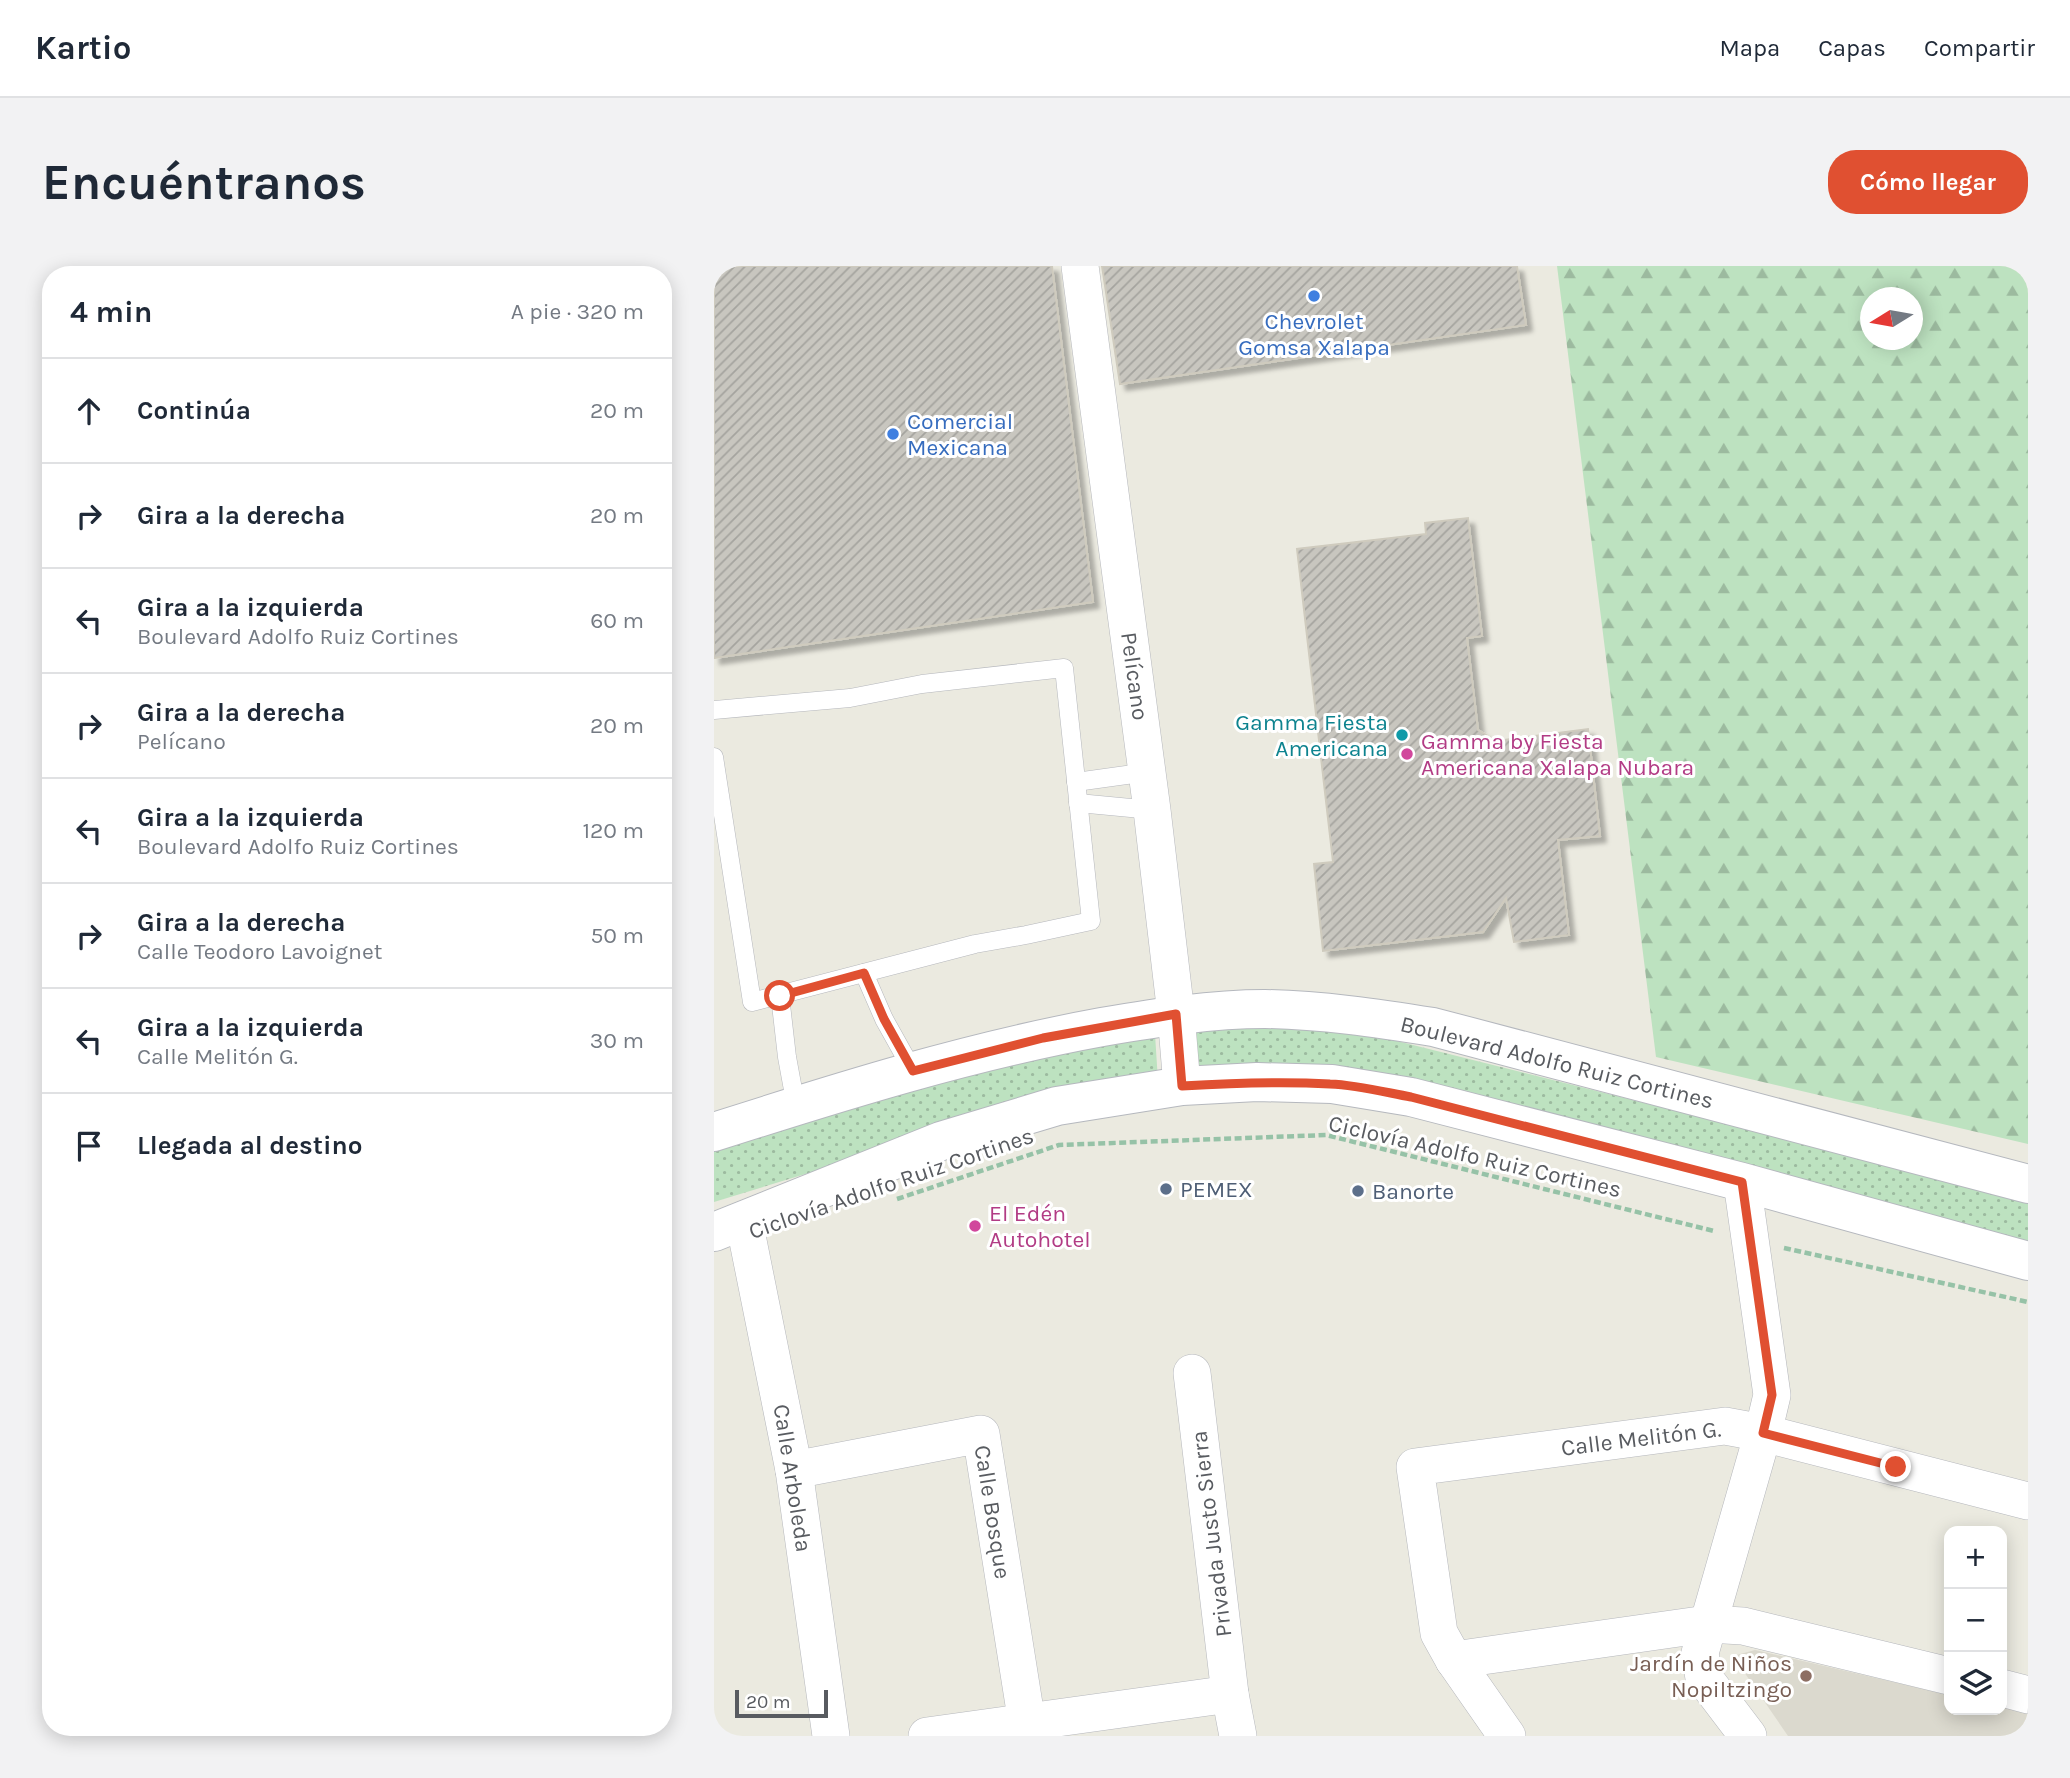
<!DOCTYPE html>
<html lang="es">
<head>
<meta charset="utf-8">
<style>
	body { margin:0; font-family:Karla,sans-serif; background:#f2f2f3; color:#1f2937 }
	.controls { position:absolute; right:21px; bottom:21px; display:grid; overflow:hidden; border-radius:14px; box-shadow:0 4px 18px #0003 }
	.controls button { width:63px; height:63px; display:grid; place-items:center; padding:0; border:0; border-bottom:2px solid #e0e1e3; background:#fff; color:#1f2937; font:35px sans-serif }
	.compass { position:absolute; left:1146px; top:21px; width:63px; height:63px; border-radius:50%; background:#fff; box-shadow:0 4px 18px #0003; rotate:259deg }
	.scale { position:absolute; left:21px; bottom:18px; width:93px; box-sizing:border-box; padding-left:7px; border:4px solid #585b60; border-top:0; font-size:19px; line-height:24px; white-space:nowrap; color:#585b60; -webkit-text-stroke:5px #fff; paint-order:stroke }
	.stop { position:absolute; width:21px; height:21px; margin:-16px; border:5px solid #e05031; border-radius:50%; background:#fff }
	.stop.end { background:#e05031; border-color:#fff; box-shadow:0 2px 7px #0008 }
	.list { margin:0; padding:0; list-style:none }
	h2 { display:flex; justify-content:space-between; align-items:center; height:91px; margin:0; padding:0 28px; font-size:30px }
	h2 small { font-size:23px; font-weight:400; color:#747a83 }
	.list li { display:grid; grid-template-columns:46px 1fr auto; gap:21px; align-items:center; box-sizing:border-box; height:105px; padding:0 28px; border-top:2px solid #e0e1e3 }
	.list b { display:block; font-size:26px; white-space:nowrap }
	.list p { margin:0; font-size:23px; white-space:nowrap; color:#747a83 }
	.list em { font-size:23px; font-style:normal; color:#747a83 }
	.icon { flex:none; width:38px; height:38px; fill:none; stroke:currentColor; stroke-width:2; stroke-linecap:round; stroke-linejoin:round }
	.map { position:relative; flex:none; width:1314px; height:1470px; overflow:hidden; border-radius:28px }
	header { display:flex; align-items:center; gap:42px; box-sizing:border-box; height:98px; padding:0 35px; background:#fff; border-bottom:2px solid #e0e1e3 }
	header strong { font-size:33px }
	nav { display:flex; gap:38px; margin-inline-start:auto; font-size:24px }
	.intro { display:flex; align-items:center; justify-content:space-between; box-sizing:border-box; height:168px; padding:0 42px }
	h1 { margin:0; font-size:49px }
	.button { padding:18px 32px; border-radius:28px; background:#e05031; color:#fff; font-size:24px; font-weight:700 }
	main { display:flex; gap:42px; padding:0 42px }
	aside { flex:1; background:#fff; border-radius:28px; box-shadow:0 4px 18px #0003 }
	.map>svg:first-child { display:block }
	.education { fill:#dbd9ce }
	.grass { fill:url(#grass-dots) }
	.forest { fill:url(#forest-firs); fill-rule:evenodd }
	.building { fill:url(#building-hatch); stroke:#cfcbbe; stroke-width:2; filter:url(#shadow) }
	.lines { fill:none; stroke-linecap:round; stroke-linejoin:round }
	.lane-casing { stroke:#b5b7bc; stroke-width:19 }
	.street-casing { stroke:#b5b7bc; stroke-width:38 }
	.secondary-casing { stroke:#b5b8be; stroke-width:40 }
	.path { stroke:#96c2a7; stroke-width:4.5; stroke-dasharray:7 3.5; stroke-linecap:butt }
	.lane { stroke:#fff; stroke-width:18 }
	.street { stroke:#fff; stroke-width:37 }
	.secondary { stroke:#fff; stroke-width:38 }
	.route { stroke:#e05031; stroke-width:9 }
	.shop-dot { fill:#3f7fe0; stroke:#fff; stroke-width:2.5 }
	.culture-dot { fill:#0f9aa8; stroke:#fff; stroke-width:2.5 }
	.hotel-dot { fill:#d1479c; stroke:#fff; stroke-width:2.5 }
	.service-dot { fill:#5c6f8a; stroke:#fff; stroke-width:2.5 }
	.education-dot { fill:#8d6e63; stroke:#fff; stroke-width:2.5 }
	.labels { text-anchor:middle; stroke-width:6; stroke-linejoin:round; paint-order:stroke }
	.shop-label { font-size:23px; fill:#366cbe; stroke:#fff }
	.street-label { font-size:23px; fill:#585b60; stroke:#fff }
	.culture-label { font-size:23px; fill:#0d838f; stroke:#fff; text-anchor:end }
	.hotel-label { font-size:23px; fill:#b23c85; stroke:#fff; text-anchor:start }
	.service-label { font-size:23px; fill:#4e5e75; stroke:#fff; text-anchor:start }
	.education-label { font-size:23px; fill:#785e54; stroke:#fff; text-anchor:end }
</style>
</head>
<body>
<header>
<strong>Kartio</strong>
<nav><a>Mapa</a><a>Capas</a><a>Compartir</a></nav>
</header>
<div class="intro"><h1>Encuéntranos</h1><a class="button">Cómo llegar</a></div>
<main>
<aside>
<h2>4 min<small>A pie · 320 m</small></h2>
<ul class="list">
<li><svg class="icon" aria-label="ahead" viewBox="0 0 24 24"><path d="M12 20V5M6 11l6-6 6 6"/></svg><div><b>Continúa</b></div><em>20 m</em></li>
<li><svg class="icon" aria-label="right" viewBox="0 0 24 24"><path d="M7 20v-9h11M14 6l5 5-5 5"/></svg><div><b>Gira a la derecha</b></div><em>20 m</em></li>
<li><svg class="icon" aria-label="left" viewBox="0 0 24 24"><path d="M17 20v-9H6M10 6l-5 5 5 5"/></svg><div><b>Gira a la izquierda</b><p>Boulevard Adolfo Ruiz Cortines</p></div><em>60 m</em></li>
<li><svg class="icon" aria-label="right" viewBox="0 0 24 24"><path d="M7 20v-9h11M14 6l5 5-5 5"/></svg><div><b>Gira a la derecha</b><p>Pelícano</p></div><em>20 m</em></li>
<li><svg class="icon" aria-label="left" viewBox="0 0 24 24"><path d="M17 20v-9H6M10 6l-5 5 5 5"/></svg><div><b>Gira a la izquierda</b><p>Boulevard Adolfo Ruiz Cortines</p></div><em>120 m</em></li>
<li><svg class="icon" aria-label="right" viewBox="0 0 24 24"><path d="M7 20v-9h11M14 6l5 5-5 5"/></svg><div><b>Gira a la derecha</b><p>Calle Teodoro Lavoignet</p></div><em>50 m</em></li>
<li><svg class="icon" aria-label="left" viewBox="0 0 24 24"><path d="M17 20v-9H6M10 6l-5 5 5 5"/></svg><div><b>Gira a la izquierda</b><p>Calle Melitón G.</p></div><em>30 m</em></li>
<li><svg class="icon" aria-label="arrive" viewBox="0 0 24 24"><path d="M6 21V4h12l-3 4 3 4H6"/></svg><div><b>Llegada al destino</b></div></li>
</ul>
</aside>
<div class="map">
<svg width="1314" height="1470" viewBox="0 0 1314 1470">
	<defs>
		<pattern id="grass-dots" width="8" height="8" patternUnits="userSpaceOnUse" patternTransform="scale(1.75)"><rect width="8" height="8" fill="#bde2c0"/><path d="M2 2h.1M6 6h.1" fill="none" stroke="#9cba9f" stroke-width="1.8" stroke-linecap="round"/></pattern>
		<pattern id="forest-firs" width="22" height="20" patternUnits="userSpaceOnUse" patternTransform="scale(1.75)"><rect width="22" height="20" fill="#bde2c0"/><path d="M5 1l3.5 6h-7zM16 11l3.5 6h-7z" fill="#9cba9f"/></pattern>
		<pattern id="building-hatch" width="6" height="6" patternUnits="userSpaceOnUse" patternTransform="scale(1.75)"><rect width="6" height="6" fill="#c8c6bf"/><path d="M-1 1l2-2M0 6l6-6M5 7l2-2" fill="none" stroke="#a5a49f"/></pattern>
		<filter id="shadow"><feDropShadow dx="6" dy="6" stdDeviation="2" flood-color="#0004"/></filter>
	</defs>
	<rect width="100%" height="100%" fill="#ebeae0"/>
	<path class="education" d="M1041 1384 1235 1429V1444H1288V1441L1314 1447V1470H1074L1019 1390Z"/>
	<g class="grass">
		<path d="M481 752 647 766 1314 933V975L481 807Z"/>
		<path d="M441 768 444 815 320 838 0 936V877L303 784Z"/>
	</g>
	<path class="forest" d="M843 0H1314V878L942 791ZM1156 32H1198V74H1156Z"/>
	<g class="building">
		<path d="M0 0H338L379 336 0 392Z"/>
		<path d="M388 0H803L812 59 406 118Z"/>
		<path d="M754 252 768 370 753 372 764 464 782 475 874 463 886 570 844 574 855 669 800 676 792 632 769 666 609 685 600 598 619 596 583 283 712 268 711 257Z"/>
	</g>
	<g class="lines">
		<g class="lane-casing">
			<g id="lane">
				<path d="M0 444 136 432 208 418 350 402 377 655 312 669 261 678 38 736 0 491"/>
				<path d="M362 516 434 506"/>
				<path d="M364 537 438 544"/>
				<path d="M150 707 170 753 199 805"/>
				<path d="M66 730 73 791 82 840"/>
			</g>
		</g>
		<g class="street-casing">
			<g id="street">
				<path d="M366 0 438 544 462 748 468 820"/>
				<path d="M1028 916 1058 1129 1049 1167 986 1387 990 1412 1034 1470"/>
				<path d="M30 955 80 1204 117 1470"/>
				<path d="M478 1107 516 1428 524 1470"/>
				<path d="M80 1204 267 1168 315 1470"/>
				<path d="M740 1394 993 1358 1029 1360 1235 1410"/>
				<path d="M1288 1422 1314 1429"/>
				<path d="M213 1470 516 1428"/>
				<path d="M793 1470 740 1394 725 1367 701 1201 1011 1160 1049 1167 1314 1235"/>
			</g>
		</g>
		<g class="secondary-casing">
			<g id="secondary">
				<path d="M0 866C128 825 256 785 388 761 442 752 496 743 551 743 607 744 663 752 719 761L1314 918"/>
				<path d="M0 966 227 875 343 840 468 820 543 816 618 818 697 831 1028 916 1314 995"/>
			</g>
		</g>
		<g class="path">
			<path d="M183 933 345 879 612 869 1000 965"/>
			<path d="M1070 982 1314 1036"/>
		</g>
		<use href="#lane" class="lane"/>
		<use href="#street" class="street"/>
		<use href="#secondary" class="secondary"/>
	</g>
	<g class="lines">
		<path class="route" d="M66 730 150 707 170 753 199 805 329 772 462 748 468 820C517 817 566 815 616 818 643 819 670 826 697 831L1028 916 1058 1129 1049 1167 1182 1201"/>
	</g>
	<g class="shop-dot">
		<circle cx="600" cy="30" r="7"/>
		<circle cx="179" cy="168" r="7"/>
	</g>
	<circle class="culture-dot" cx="688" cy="469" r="7"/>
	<g class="hotel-dot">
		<circle cx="693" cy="488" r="7"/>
		<circle cx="261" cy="960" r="7"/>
	</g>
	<g class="service-dot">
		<circle cx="452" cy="923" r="7"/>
		<circle cx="644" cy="925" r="7"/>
	</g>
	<circle class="education-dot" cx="1092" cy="1410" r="7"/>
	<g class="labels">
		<g class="shop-label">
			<text x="600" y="63">Chevrolet<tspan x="600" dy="26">Gomsa Xalapa</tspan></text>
			<text x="193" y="163" text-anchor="start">Comercial<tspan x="193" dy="26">Mexicana</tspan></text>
		</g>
		<g class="street-label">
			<text transform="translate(421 410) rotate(82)" y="8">Pelícano</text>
			<text transform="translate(843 796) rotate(14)" y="8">Boulevard Adolfo Ruiz Cortines</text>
			<text transform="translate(761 890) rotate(13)" y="8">Ciclovía Adolfo Ruiz Cortines</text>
			<text transform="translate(177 917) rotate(-19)" y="8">Ciclovía Adolfo Ruiz Cortines</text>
			<text transform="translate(927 1172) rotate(-7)" y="8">Calle Melitón G.</text>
			<text transform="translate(79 1212) rotate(81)" y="8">Calle Arboleda</text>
			<text transform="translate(279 1246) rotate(81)" y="8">Calle Bosque</text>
			<text transform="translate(497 1268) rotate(-97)" y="8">Privada Justo Sierra</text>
		</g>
		<g class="culture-label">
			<text x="674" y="464">Gamma Fiesta<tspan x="674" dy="26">Americana</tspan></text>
		</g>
		<g class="hotel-label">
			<text x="707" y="483">Gamma by Fiesta<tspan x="707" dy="26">Americana Xalapa Nubara</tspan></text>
			<text x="275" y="955">El Edén<tspan x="275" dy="26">Autohotel</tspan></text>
		</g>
		<g class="service-label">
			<text x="466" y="931">PEMEX</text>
			<text x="658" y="933">Banorte</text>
		</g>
		<g class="education-label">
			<text x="1078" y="1405">Jardín de Niños<tspan x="1078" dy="26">Nopiltzingo</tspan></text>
		</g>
	</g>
</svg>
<div class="controls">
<button>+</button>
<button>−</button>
<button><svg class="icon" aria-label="layers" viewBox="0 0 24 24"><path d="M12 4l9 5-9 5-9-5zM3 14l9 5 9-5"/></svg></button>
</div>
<svg class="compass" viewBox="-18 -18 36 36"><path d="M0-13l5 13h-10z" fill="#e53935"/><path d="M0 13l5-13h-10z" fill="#747a83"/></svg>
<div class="scale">20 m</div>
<div class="stop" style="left:66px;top:730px"></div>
<div class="stop end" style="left:1182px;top:1201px"></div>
</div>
</main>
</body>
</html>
